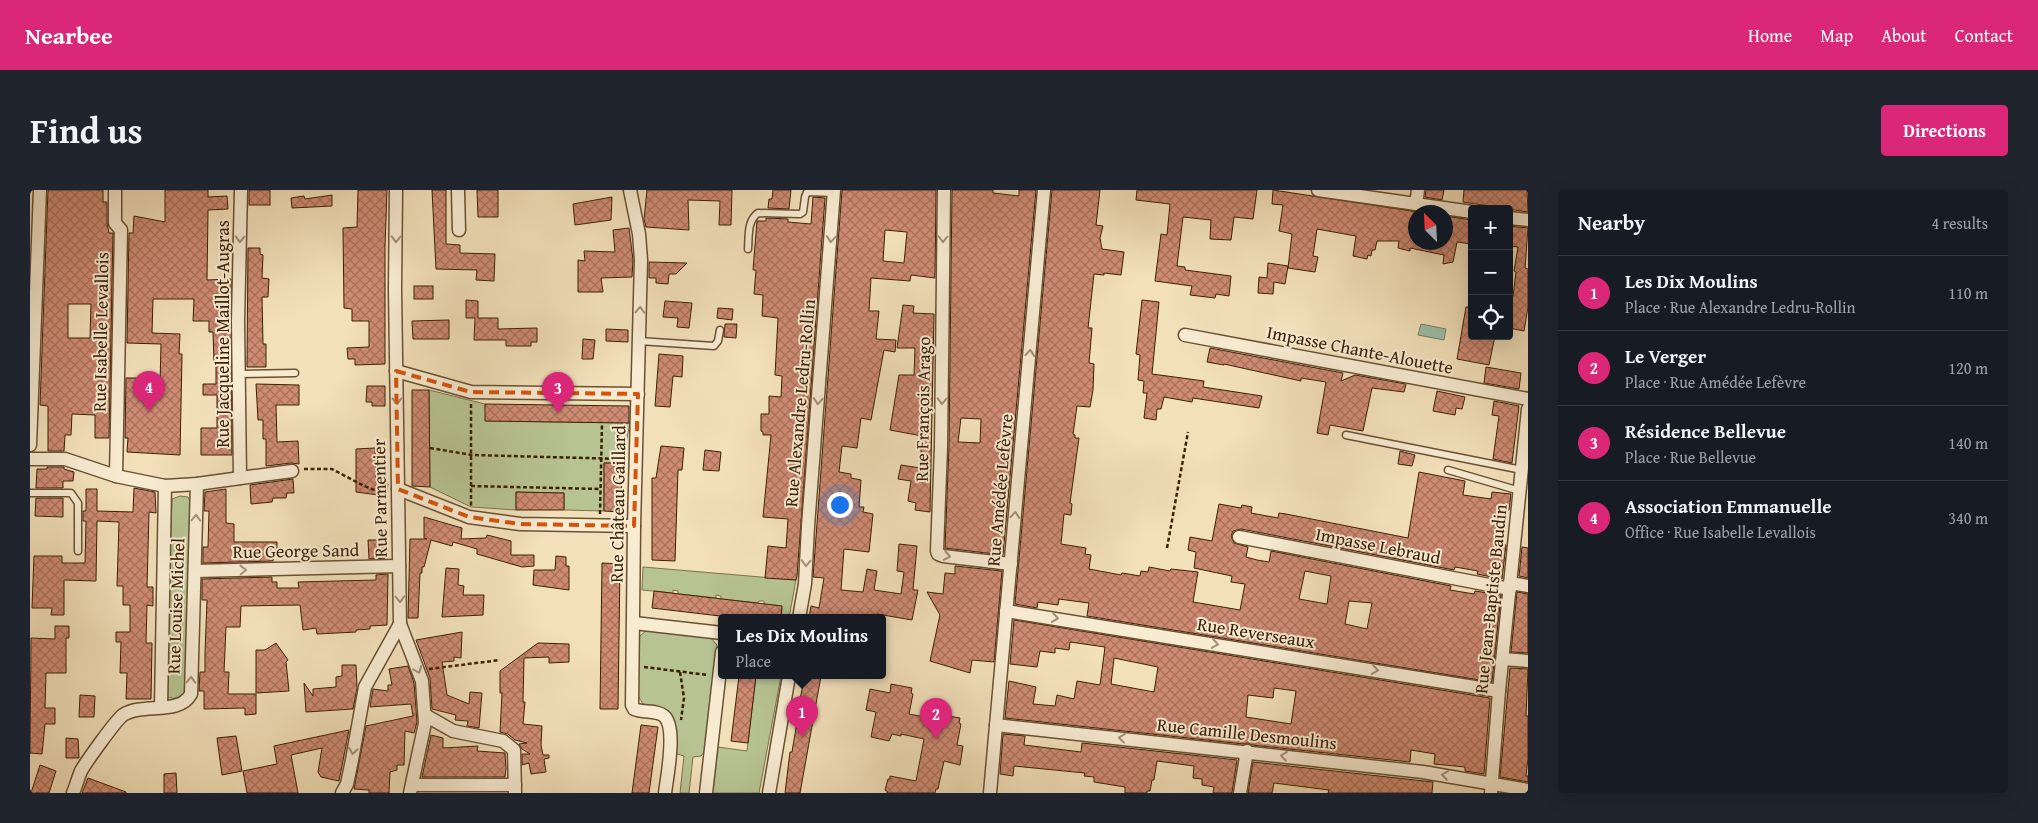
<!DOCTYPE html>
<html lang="en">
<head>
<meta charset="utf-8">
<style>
	body { margin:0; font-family:"Gentium Book Plus",serif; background:#20242c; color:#f1f3f6 }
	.controls { position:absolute; right:15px; top:15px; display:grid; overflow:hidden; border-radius:5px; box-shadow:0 5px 20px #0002 }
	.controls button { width:45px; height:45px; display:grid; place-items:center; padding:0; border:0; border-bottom:1px solid #363941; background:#171b24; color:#f1f3f6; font:25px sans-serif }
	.compass { position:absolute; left:1378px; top:15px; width:45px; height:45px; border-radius:50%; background:#171b24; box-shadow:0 5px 20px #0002; rotate:336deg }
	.you { position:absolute; left:809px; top:314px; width:18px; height:18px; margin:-12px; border:4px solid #fff; border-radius:50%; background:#1a73e8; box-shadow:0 0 0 8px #1a73e833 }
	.badge { display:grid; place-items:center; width:32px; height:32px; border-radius:50%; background:#db2777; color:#fff; font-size:16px; font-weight:700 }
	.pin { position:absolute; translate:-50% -41px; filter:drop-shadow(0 1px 2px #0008) }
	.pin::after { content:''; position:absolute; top:26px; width:18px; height:15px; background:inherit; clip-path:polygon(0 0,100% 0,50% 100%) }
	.popup { position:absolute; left:688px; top:424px; width:168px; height:65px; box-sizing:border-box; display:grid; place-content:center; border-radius:5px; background:#171b24; filter:drop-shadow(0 1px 4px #0005); font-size:16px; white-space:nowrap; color:#9ea1a6 }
	.popup b { font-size:19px; color:#f1f3f6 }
	.popup::after { content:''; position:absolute; left:50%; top:100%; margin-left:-10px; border:10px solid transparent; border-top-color:#171b24 }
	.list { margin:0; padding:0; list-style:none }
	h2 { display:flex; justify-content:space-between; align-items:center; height:65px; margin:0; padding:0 20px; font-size:21px }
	h2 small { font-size:16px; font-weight:400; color:#9ea1a6 }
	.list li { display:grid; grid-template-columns:32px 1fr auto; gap:15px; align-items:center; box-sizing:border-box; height:75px; padding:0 20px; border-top:1px solid #363941 }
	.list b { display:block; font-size:19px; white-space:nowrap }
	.list p { margin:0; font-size:16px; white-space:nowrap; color:#9ea1a6 }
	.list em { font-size:16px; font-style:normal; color:#9ea1a6 }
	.icon { flex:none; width:28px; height:28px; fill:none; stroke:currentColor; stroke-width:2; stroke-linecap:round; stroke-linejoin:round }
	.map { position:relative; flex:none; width:1498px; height:603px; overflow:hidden; border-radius:5px }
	header { display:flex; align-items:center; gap:30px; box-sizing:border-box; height:70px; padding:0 25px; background:#db2777; color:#fff }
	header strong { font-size:24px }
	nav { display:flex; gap:28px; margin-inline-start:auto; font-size:18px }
	.intro { display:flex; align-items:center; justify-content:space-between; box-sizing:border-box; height:120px; padding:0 30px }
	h1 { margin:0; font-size:35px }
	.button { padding:12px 22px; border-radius:5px; background:#db2777; color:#fff; font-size:18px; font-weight:700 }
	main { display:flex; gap:30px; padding:0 30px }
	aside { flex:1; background:#171b24; border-radius:5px; box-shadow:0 5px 20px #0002 }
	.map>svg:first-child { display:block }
	.green { fill:#b7c392; stroke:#7a724c }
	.water { fill:#9cbeaa; stroke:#767f68 }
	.building { fill:url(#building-cross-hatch); stroke:#3c2005; fill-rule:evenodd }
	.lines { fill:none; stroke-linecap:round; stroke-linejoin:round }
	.service-casing { stroke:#6a5032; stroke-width:9 }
	.minor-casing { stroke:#6a5032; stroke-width:15 }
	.path { stroke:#3c2005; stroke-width:2.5; stroke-dasharray:4 2.5; stroke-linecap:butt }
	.service { stroke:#f7ebd2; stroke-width:6 }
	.minor { stroke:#f7ebd2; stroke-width:12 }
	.oneway { stroke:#a39076 }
	.marked { fill:none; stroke:#d7530b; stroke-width:4; stroke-dasharray:10 6; stroke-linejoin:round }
	.labels { text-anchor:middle; stroke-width:4; stroke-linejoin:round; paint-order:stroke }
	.street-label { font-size:18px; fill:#3c2005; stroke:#f7ebd2 }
</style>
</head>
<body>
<header>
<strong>Nearbee</strong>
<nav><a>Home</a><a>Map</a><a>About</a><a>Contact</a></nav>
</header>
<div class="intro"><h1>Find us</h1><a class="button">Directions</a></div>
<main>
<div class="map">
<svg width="1498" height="603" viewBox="0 0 1498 603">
	<defs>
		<pattern id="building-cross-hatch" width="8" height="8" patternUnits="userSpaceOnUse" patternTransform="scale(1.25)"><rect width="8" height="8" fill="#cf8b74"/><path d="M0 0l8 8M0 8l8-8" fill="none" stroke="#a9715d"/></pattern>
	</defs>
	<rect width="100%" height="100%" fill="#f2e0ba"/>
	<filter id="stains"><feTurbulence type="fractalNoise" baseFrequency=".004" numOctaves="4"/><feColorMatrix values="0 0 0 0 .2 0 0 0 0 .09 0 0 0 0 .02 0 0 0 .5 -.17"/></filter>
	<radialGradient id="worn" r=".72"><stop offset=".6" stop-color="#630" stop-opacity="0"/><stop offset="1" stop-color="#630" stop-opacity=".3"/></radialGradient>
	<g class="green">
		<path d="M399 200 455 214 456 231 600 233 592 273H574V321L534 320V303L486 302V320L441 317 400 297Z"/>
		<path d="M150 306 158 307 161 313 157 501C150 508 147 510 138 507L135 502 142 309Z"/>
		<path d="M613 377 766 390 759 428H751L752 416 734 414V411H729L728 413 691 409V406L686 405V408L648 404V401L643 400V403L612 400Z"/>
		<path d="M618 439 680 447 687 455 675 561 671 566 663 567 659 603H650L654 566 647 564 646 561 644 531 629 517 613 514 608 506 609 450 610 446Z"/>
		<path d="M726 486H751L729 603H682L688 557 717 561Z"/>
	</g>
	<path class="water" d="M1391 134 1416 139 1414 150 1388 145Z"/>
	<g class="building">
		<path d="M18 0H73V12H77V33L79 43H83L79 248H65V225L42 224 41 245H35L34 261H18V216L10 215ZM38 114H61L60 148H38Z"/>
		<path d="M135 0H178V7L197 6 198 19 178 20 177 90 201 89 202 265H171V238H187V205H173V194H186V172H184L183 142H179V131H163L164 109H123L122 143 150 144 149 164H152L150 265 97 262 98 248H95L96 188H106V193L130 194 131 154 97 153 99 43H103L104 26 135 32Z"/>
		<rect x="219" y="0" width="21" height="15"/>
		<path d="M328 0H357L355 56V174L325 175V169H318L317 158 339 157V131H322V119L314 118 313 38 327 37Z"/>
		<path d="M402 0H416V54L430 55V63L465 64 464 91 446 90 447 80 406 79Z"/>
		<path d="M447 0H468V27H448Z"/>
		<path d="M617 0H702L701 35H689L690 11 658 10 659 40 616 37 614 29Z"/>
		<path d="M743 0H761L759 19 738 18 739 9H742Z"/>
		<path d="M812 0H906L905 88 881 85 880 91 841 88 839 121H849L846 149 866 150 865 162 854 160 841 230 831 228 827 258 812 256 809 282 821 284V288L831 290 829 317H834L833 322 843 324 839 362 814 359 811 400 833 402 837 379 847 381 844 400 871 404 874 382 867 381 869 354 887 356 883 400H888L882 430 847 424 846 427 816 425V428H779L781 416 789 418 794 388 783 387ZM855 40 877 42 874 73 853 71Z"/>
		<path d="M922 0H963V3L989 6V0H1006L973 365 915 358 919 257ZM931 228 951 229 950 253 928 252Z"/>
		<path d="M1022 0H1070L1066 35 1073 36 1070 48 1072 59 1094 62 1091 85 1074 83V85L1064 84 1058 138H1062L1059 173 1064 174 1063 200 1060 217 1047 216 1043 244 1045 245V248H1049L1040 313 1042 314 1041 325 1034 324 1031 354 1056 358 1055 364 1061 365 1059 379 1091 385 1092 383 1110 386 1111 381 1118 382 1119 377 1140 381 1141 379 1168 382 1163 412 1210 420 1215 394 1201 392 1202 386 1164 378 1166 362 1158 360 1160 347 1182 351 1189 314 1211 318 1212 315 1222 317 1221 323 1248 328 1249 323 1256 324 1378 348 1389 282 1435 291 1433 305 1461 309 1462 302 1481 304 1479 320 1468 318 1464 352 1476 355 1472 389 1447 384 1448 381 1425 377 1424 380 1211 339 1203 341 1201 346 1204 353 1218 357 1216 367 1227 370 1239 372 1241 361 1421 396 1420 400 1444 404 1445 401 1471 405 1462 492 1057 426 1059 413 1029 409 1028 415 1008 412 1007 418 985 414ZM1275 381 1301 386 1297 414 1269 409ZM1319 411 1342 413 1337 439 1315 434Z"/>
		<path d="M1107 0H1227L1223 29 1204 27 1201 50 1180 49 1181 30 1153 27 1147 76 1155 77V80L1201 86 1199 106 1186 104 1185 108 1160 105 1162 96 1125 91 1131 44 1137 45 1140 14 1106 10Z"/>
		<path d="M1243 0 1388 22H1386V52H1416V26L1442 30V54L1427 52 1423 72 1413 74 1414 65 1380 58V61L1368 58 1369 51H1347L1345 60H1342L1341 66 1338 65 1337 69 1323 66 1326 46 1287 39 1283 66 1288 67 1285 82 1258 78 1262 44 1249 41 1253 15 1242 14Z"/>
		<path d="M1396 0H1414L1412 10 1395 7Z"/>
		<path d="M1434 0H1497L1498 22 1433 12Z"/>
		<path d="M302 5V16L262 18 261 8 274 6 275 9Z"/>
		<path d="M582 7 581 30 545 35 543 14Z"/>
		<path d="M783 7 795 8 767 386 766 390 735 388 738 356 756 358 758 329 733 327 741 245H733V242L731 241V224H739V206L751 207 752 186 745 185 748 128 732 126 733 105 724 104 726 80H723L727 31H736V28L758 29V32L781 34Z"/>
		<path d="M1479 36 1498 38 1495 78 1498 79V117L1494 141 1479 138V105L1483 106 1486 82 1484 81 1488 57 1479 56Z"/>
		<path d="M599 38 603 70 602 87 571 88 573 102H548V70L555 71 554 61 585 62 583 40Z"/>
		<path d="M218 58H230V64L233 65 232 88 239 89 238 107H232L233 154H236V177H217Z"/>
		<path d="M619 72 657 73 646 84H639L638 94 626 93V88H619Z"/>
		<path d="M1238 73 1258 76 1255 94 1244 92 1243 104 1228 103 1229 87 1237 88Z"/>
		<rect x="384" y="96" width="19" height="13"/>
		<path d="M436 110 448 111V128H468V139L507 138V152H501V156H476V150H444L445 128H436Z"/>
		<path d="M1112 110 1129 112 1122 184 1174 191 1173 197 1232 206 1229 218 1163 208 1162 212 1134 207 1131 219H1127L1126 230 1114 228 1117 203H1113L1114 191 1108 190 1110 165 1106 164Z"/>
		<path d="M635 111 662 113 659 138 647 137 648 128 633 127Z"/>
		<path d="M873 115 884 116 883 123 904 124 900 322 885 320 886 313 878 311 881 291 868 289 871 275 890 278 892 246 860 240 869 185H884L885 158H867Z"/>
		<path d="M1436 117H1442V146H1465L1459 175 1427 169Z"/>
		<path d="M688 118 703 119 702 130 687 128Z"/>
		<path d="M419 130V149H383L382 131Z"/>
		<path d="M695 134H707L706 148 694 147Z"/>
		<path d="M576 139 598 140V152L576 151Z"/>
		<path d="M553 149 565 150 563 169H552Z"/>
		<path d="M1180 158 1313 183 1311 191 1325 185 1376 194 1374 202 1342 198 1333 241 1300 235 1298 245 1287 243 1296 192 1271 188V191L1194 174V175L1177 172Z"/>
		<path d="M629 164 653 166 652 187 643 186 640 217 625 216Z"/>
		<path d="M1456 177 1491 183 1489 199 1454 193Z"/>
		<path d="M226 194 269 195V215H246L247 252 268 251 269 274 261 273 236 276V249H233V230H228Z"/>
		<path d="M337 196H355V216H342V212H336Z"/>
		<path d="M382 200H399L400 297 382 296Z"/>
		<path d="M1407 201 1435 207 1432 219 1426 218 1425 225 1403 221Z"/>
		<path d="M1464 211 1489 216 1482 273 1463 269 1469 226 1462 225Z"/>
		<path d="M455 214 599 216V233L455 231Z"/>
		<path d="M631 256 654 258 652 280H648L645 371 622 370V288H626Z"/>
		<path d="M345 258 346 293 358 294 356 306 326 302V259Z"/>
		<path d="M675 260 691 262 689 281 673 280Z"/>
		<path d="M1370 261 1385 265 1382 276 1368 274Z"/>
		<path d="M574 273H592L591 322 574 321Z"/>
		<path d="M17 277H34V279L44 282 43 291H33V298H6L7 279H17Z"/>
		<path d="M263 289 264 303H257L256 308H243L242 312 221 314 220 295Z"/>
		<path d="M104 298 125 302 126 323 119 322 117 397H123V416L117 415 116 453H122L121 509H96L97 483H90L91 452H86V442H100V415H93V396H87L89 332 67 331 66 391 34 390V425H21L22 418H2L4 366H32V373H55L56 331H53V321H56V299H67V321L103 322Z"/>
		<path d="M196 299V333L204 334V352H247V366H244L243 371 173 373V357H178L179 321H174L175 302Z"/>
		<path d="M486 302 534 303V320H486Z"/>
		<path d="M6 308H33V327L5 326Z"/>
		<path d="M394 327 432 338 431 349 456 348 457 345 481 351V365H504V376L492 377 447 364V359L423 352 422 356 401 350 394 377H392V383H390L388 428H378L380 349H397L394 348Z"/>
		<path d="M357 344 358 368 339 369 338 350H352Z"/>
		<path d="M1492 357 1498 358V388L1489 386Z"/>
		<path d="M526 366 536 367V376H539V400L503 395 504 380H525Z"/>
		<path d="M572 373 590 374 588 519H570Z"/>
		<path d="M925 376 972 381 964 472 942 470 940 483 900 471 910 425 897 402 913 404 915 383 925 384Z"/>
		<path d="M416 378 429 379 428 395 434 396 433 405H454L453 425 412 427Z"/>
		<path d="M358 384 357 435 340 436V439L326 440V442L287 444 286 438 273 440 270 415 211 416 210 437H196L194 482H199L198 504H226V524L215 525V518L174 519V501H169L170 482H175V463L177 410H172V389L242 387V392H247V398H269L268 392 346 390V385Z"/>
		<path d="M624 401 752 416 751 428H707L622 418Z"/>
		<path d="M1487 402 1498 404V463L1481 462Z"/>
		<path d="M984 430 1460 508 1454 584 1435 581V577L1404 574 1405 564 1381 560 1380 572 1222 555 1218 553 1213 554 975 528 979 491 1006 497 1003 514 1025 516 1027 505 1044 509 1047 491 1070 495 1075 457 1040 452 1039 460 1025 458V463L1010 461 1007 477 980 474ZM1084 468 1128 477 1124 502 1081 494ZM1244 498 1266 501 1261 534 1216 527 1218 505 1243 508Z"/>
		<path d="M25 436H39V448H36V483H16L15 518H25V534H15L12 564 0 563 1 448 25 449Z"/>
		<path d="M432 442 431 468 424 467V471L412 472 417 505 439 514 440 502 452 503 449 538 437 536 438 531 425 530 426 525 402 519 400 488 386 450Z"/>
		<path d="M246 453 258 470 256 472 259 501 226 503V460H235Z"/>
		<path d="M508 453 539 454V472L519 473V467L494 468 493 512H495L493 534 512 536 511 555 513 565H519V568L514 569 516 582 501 584 499 573 492 575V564H500L492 559 489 554 497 553 485 550 478 544 470 542 472 503H470V481Z"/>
		<path d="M312 475H326L327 498 323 519 276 522 274 493 283 506V499L306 497V487L312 486Z"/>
		<path d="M378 476 384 493 387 532 384 543 375 541 374 575H367V580L360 582 359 603H339V600L324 599 336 536 383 526 381 514 340 517 343 499 358 501V495H362L359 479Z"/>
		<path d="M1480 478 1498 479 1496 526H1498V568L1496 586H1498V592L1470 587Z"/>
		<path d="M709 486H726L718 553 701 551Z"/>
		<path d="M775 486H791L770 603H755L760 562H762L767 532H765Z"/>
		<path d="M861 494 882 498 881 503 883 504 879 524 911 530 912 525 930 528 929 533 931 534 927 555 933 556 930 575 914 571 908 599H906L905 603H857V601L855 600 858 589H860V586L886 591 894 549 871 544V546L862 544 859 551 841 547 846 522 836 520 840 499 860 503Z"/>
		<path d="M50 505 65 506 64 527H49Z"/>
		<path d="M611 535 628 537 619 603H602Z"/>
		<path d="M319 540 309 591 291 587 288 582 292 558 261 565 268 603H217L213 581 247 574 244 556Z"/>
		<path d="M973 544 995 546 994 555 1051 562 1052 553 1207 570 1202 603H1183L1184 597 1172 595V589L1163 588 1164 576 1127 571 1124 590H1122L1120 601H1117V603H1095V597L1064 592V587L1054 586 1055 583 984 576 983 586 970 584Z"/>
		<path d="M401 545 413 548V558L448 556 447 561 475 563 476 578 475 587H392Z"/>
		<path d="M206 546 212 581 192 585 187 548Z"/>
		<path d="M36 548 48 549 49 568H36Z"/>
		<path d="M1223 572 1403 592 1402 603H1298L1299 600 1244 593 1242 603H1218Z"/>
		<path d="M10 575 26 581 19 603H1Z"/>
		<path d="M146 583 147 603H134V584Z"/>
		<path d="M58 588 96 602V603H52Z"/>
	</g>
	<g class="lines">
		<g class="service-casing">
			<g id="service">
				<path d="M718 59C719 46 717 31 728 23L770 24 773 22 775 7 777 2 804 3"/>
				<path d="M609 151 684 156 688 151 690 140"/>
				<path d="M209 184 265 183"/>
				<path d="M1316 245 1492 280"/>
				<path d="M1418 280 1490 301"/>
				<path d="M0 303H41L48 313V361"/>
			</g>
		</g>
		<g class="minor-casing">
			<g id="minor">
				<path d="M85 0V33L91 40 86 286"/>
				<path d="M428 0 429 40"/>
				<path d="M600 0 609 44 611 70 604 336 602 515 604 519C613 523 627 520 634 526 647 537 637 587 635 603"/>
				<path d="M914 0 911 257 907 361 908 364 913 366 981 374"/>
				<path d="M1288 0 1442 22"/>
				<path d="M1386 14 1388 0"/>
				<path d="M1479 28 1498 30"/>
				<path d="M1155 145 1498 209"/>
				<path d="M366 181 441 202 608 204"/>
				<path d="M0 255 10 0"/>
				<path d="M0 269H35L86 286 135 296 167 294 262 281"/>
				<path d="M210 288 208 131 211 0"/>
				<path d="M368 299 439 327 490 334 604 336"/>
				<path d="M1209 347 1480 399"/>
				<path d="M165 381 369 376"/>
				<path d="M1480 393 1498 396"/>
				<path d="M976 421 1469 501"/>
				<path d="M769 428 775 394 778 336 804 0"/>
				<path d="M604 433 692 443"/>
				<path d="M370 434 392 491 395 533 380 603"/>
				<path d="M1473 469 1498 471"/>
				<path d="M131 517 135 296"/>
				<path d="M395 525 423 541 473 551 484 560 485 603"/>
				<path d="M966 535 1393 582 1498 600"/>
				<path d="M382 595H485"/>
				<path d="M43 603C46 596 48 588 51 581 56 572 86 530 93 525 113 512 149 526 161 504L167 294"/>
				<path d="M312 603 317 594 322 570 335 497 370 434 365 99 366 0"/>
				<path d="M676 603 692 462"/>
				<path d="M739 603 759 486"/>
				<path d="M960 603 1014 0"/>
				<path d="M1210 603 1217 561"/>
				<path d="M1461 603 1469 501 1498 219"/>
			</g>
		</g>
		<g class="path">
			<path d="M441 214V316"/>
			<path d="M400 258 442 265 593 269"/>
			<path d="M274 279H302L334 296 355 304"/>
			<path d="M441 296 571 299"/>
			<path d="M570 324 572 233"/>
			<path d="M1137 358 1158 242"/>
			<path d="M614 477 678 485"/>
			<path d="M399 479 470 470"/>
			<path d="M650 482 654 508 651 530"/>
		</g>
		<use href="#service" class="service"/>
		<use href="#minor" class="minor"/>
	</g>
	<defs><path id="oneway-chevron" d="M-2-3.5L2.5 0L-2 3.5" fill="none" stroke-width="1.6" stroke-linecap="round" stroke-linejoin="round" transform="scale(1.25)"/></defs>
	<g class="oneway">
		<use href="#oneway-chevron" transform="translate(210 49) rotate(91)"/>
		<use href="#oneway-chevron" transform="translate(366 49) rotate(91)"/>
		<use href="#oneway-chevron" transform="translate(801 49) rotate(95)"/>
		<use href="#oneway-chevron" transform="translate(913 49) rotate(91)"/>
		<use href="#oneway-chevron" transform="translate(610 120) rotate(-88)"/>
		<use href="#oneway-chevron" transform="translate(1000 163) rotate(-85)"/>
		<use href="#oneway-chevron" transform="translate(367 211) rotate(89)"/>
		<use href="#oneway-chevron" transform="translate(788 211) rotate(95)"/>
		<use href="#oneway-chevron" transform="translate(912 211) rotate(91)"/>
		<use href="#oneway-chevron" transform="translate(985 325) rotate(-85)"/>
		<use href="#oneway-chevron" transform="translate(166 328) rotate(-89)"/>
		<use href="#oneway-chevron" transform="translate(917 366) rotate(11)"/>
		<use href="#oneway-chevron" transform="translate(776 373) rotate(93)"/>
		<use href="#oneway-chevron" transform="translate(213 380) rotate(-1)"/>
		<use href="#oneway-chevron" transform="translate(370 409) rotate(88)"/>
		<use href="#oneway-chevron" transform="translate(1025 428) rotate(9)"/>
		<use href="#oneway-chevron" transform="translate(1185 454) rotate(9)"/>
		<use href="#oneway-chevron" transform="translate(388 480) rotate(69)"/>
		<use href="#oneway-chevron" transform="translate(1345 480) rotate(9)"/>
		<use href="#oneway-chevron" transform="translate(161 490) rotate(-88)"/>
		<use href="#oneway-chevron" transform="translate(1092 548) rotate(-174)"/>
		<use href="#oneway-chevron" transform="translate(323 561) rotate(99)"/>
		<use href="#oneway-chevron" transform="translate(1254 566) rotate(-173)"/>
		<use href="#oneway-chevron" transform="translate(1415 585) rotate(-171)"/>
	</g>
	<path class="marked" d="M366 181 441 202 608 204 604 336 490 334 439 327 368 299Z"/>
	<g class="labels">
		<g class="street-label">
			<text transform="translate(71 142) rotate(-89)" y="6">Rue Isabelle Levallois</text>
			<text transform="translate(193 144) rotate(-90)" y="6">Rue Jacqueline Maillot-Augras</text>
			<text transform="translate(1330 160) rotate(11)" y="6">Impasse Chante-Alouette</text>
			<text transform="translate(770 213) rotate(-85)" y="6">Rue Alexandre Ledru-Rollin</text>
			<text transform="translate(893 219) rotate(-89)" y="6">Rue François Arago</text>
			<text transform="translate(970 300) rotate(-85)" y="6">Rue Amédée Lefèvre</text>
			<text transform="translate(350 308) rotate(-91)" y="6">Rue Parmentier</text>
			<text transform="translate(588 314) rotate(-89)" y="6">Rue Château Gaillard</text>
			<text transform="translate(1348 356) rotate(11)" y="6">Impasse Lebraud</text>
			<text transform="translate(266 361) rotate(-1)" y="6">Rue George Sand</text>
			<text transform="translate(1461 409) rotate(-84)" y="6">Rue Jean-Baptiste Baudin</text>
			<text transform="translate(146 416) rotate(-88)" y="6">Rue Louise Michel</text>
			<text transform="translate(1226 443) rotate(9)" y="6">Rue Reverseaux</text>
			<text transform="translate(1217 544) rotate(6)" y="6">Rue Camille Desmoulins</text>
		</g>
	</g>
	<rect width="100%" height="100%" filter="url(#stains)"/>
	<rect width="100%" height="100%" fill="url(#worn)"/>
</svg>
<div class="controls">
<button>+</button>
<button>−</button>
<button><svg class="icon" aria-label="locate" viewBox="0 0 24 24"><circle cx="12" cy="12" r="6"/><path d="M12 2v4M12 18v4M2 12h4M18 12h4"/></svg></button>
</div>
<svg class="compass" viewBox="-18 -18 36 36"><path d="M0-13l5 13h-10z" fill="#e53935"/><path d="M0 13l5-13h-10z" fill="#9ea1a6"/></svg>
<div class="you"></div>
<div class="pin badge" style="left:772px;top:547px">1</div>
<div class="popup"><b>Les Dix Moulins</b>Place</div>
<div class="pin badge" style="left:906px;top:549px">2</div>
<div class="pin badge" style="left:528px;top:223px">3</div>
<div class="pin badge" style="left:119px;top:222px">4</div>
</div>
<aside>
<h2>Nearby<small>4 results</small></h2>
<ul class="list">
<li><span class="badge">1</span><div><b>Les Dix Moulins</b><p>Place · Rue Alexandre Ledru-Rollin</p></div><em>110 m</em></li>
<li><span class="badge">2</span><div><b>Le Verger</b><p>Place · Rue Amédée Lefèvre</p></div><em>120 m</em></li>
<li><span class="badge">3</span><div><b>Résidence Bellevue</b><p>Place · Rue Bellevue</p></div><em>140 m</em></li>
<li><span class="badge">4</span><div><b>Association Emmanuelle</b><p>Office · Rue Isabelle Levallois</p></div><em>340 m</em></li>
</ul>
</aside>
</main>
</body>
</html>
